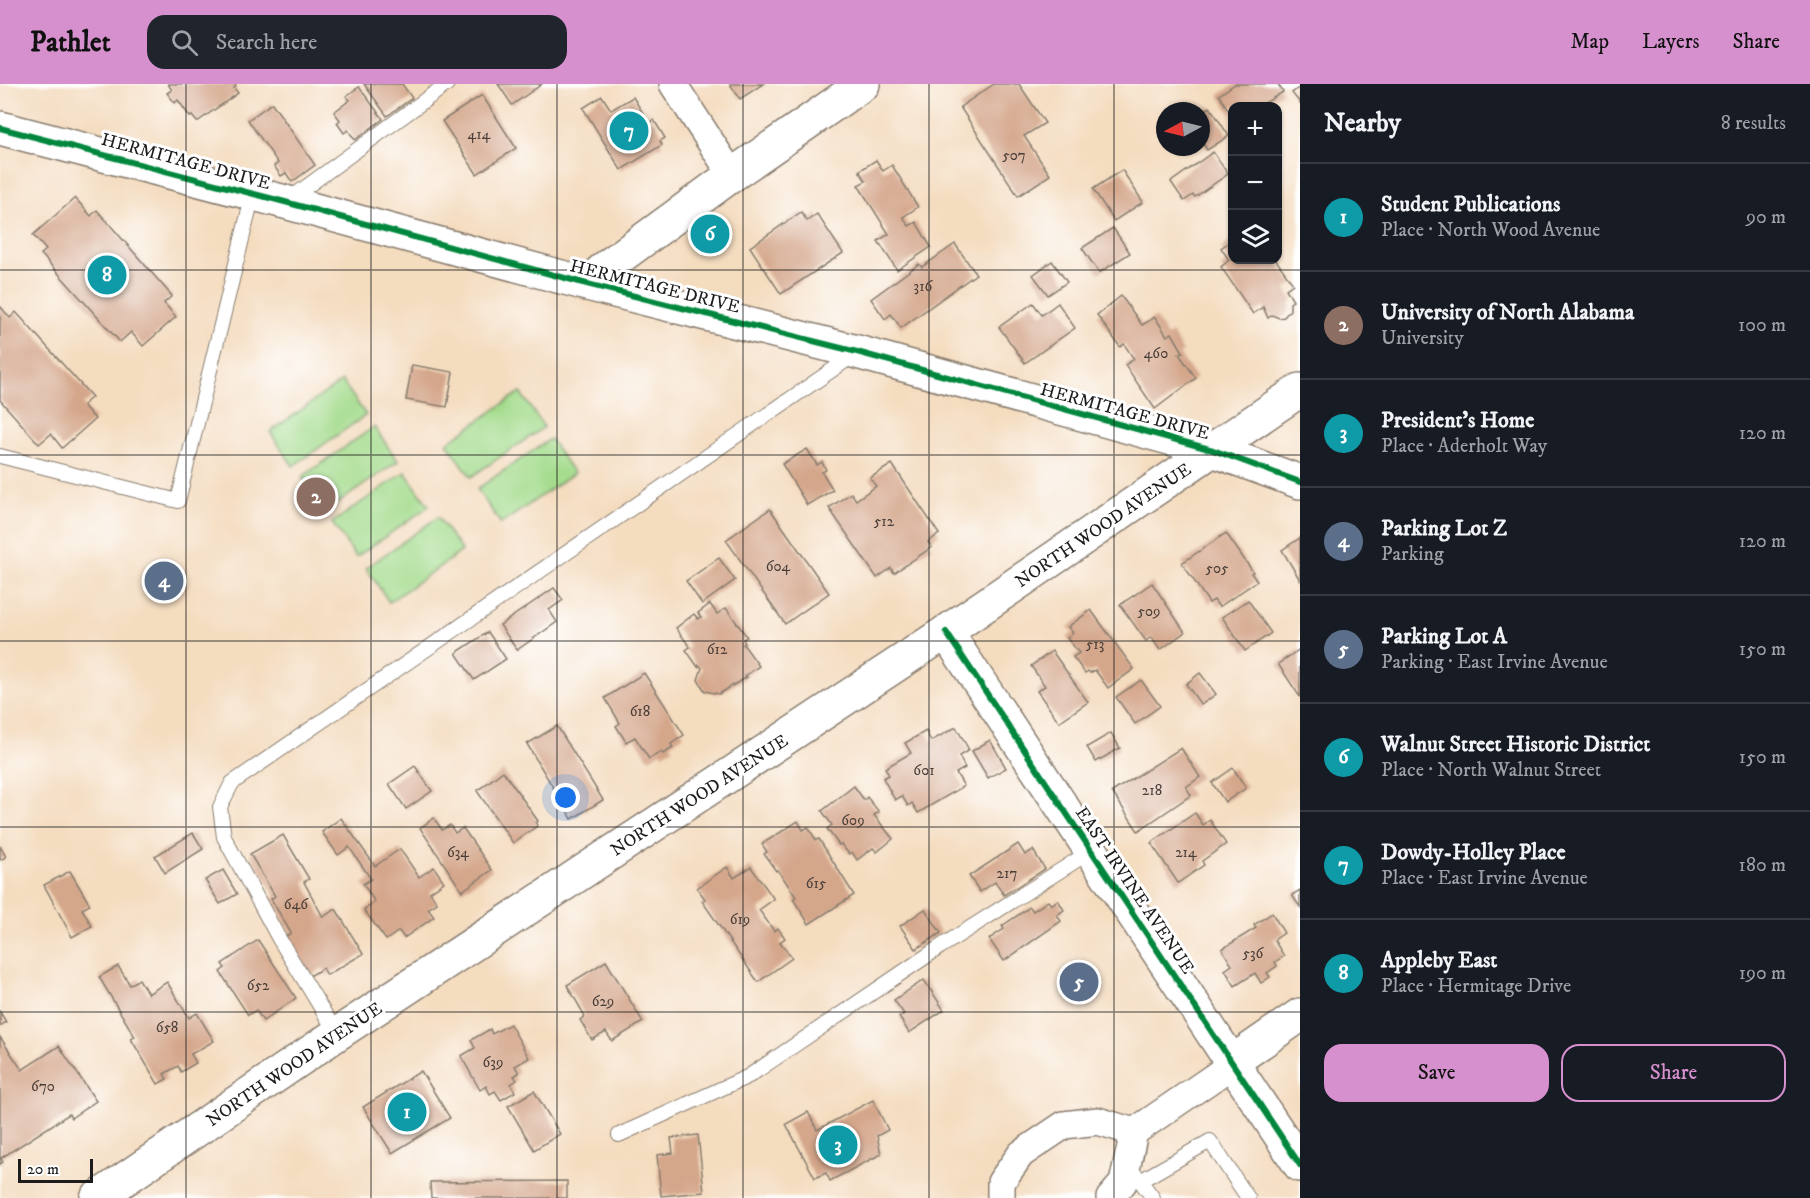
<!DOCTYPE html>
<html lang="en">
<head>
<meta charset="utf-8">
<style>
	body { margin:0; font-family:"IM FELL DW Pica",serif; background:#20242c; color:#f1f3f6 }
	.controls { position:absolute; right:18px; top:18px; display:grid; overflow:hidden; border-radius:12px; box-shadow:0 2px 4px #0004 }
	.controls button { width:54px; height:54px; display:grid; place-items:center; padding:0; border:0; border-bottom:2px solid #363941; background:#171b24; color:#f1f3f6; font:30px sans-serif }
	.compass { position:absolute; left:1156px; top:18px; width:54px; height:54px; border-radius:50%; background:#171b24; box-shadow:0 2px 4px #0004; rotate:263deg }
	.scale { position:absolute; left:18px; bottom:15px; width:75px; box-sizing:border-box; padding-left:6px; border:3px solid #1c1c1c; border-top:0; font-size:16px; line-height:21px; white-space:nowrap; color:#1c1c1c; -webkit-text-stroke:4px #fff; paint-order:stroke }
	.you { position:absolute; left:566px; top:714px; width:21px; height:21px; margin:-15px; border:4px solid #fff; border-radius:50%; background:#1a73e8; box-shadow:0 0 0 9px #1a73e833 }
	.badge { display:grid; place-items:center; width:39px; height:39px; border-radius:50%; background:#d690ce; color:#fff; font-size:20px; font-weight:700 }
	.pin { position:absolute; translate:-50% -50%; border:3px solid #fff; box-shadow:0 2px 6px #0006 }
	.list { margin:0; padding:0; list-style:none }
	h2 { display:flex; justify-content:space-between; align-items:center; height:78px; margin:0; padding:0 24px; font-size:26px }
	h2 small { font-size:20px; font-weight:400; color:#9ea1a6 }
	.list li { display:grid; grid-template-columns:39px 1fr auto; gap:18px; align-items:center; box-sizing:border-box; height:108px; padding:0 24px; border-top:2px solid #363941 }
	.list b { display:block; font-size:22px; white-space:nowrap }
	.list p { margin:0; font-size:20px; white-space:nowrap; color:#9ea1a6 }
	.list em { font-size:20px; font-style:normal; color:#9ea1a6 }
	.actions { display:flex; gap:12px; padding:18px 24px }
	.actions a { flex:1; padding:14px 0; border:2px solid #d690ce; border-radius:18px; text-align:center; font-size:21px; color:#d690ce }
	.actions .main { background:#d690ce; color:#111 }
	.icon { flex:none; width:33px; height:33px; fill:none; stroke:currentColor; stroke-width:2; stroke-linecap:round; stroke-linejoin:round }
	.map { position:relative; flex:none; width:1300px; height:1114px; overflow:hidden }
	header { display:flex; align-items:center; gap:36px; box-sizing:border-box; height:84px; padding:0 30px; background:#d690ce; color:#111 }
	header strong { font-size:28px }
	nav { display:flex; gap:33px; margin-inline-start:auto; font-size:21px }
	.search { width:420px; height:54px; background:#20242c; display:flex; align-items:center; gap:15px; box-sizing:border-box; padding:0 21px; border-radius:18px; color:#9ea1a6; font-size:22px }
	main { display:flex }
	aside { flex:1; background:#171b24 }
	.map>svg:first-child { display:block }
	.green { fill:#a5dc8e; stroke:#607c55; stroke-width:1.5 }
	.building { fill:#d4a68a }
	.lines { fill:none; stroke-linecap:round; stroke-linejoin:round }
	.lane-casing { stroke:#887c6e; stroke-width:16 }
	.street-casing { stroke:#887c6e; stroke-width:30 }
	.secondary-casing { stroke:#887c6e; stroke-width:36 }
	.lane { stroke:#fff; stroke-width:14 }
	.street { stroke:#fff; stroke-width:27 }
	.secondary { stroke:#fff; stroke-width:33 }
	.cycleway-casing { stroke:#fff; stroke-width:10 }
	.cycleway { stroke:#00873e; stroke-width:6 }
	.grid { fill:none; stroke:#1c1c1c; stroke-width:1.5; stroke-opacity:0.55 }
	.labels { text-anchor:middle; stroke-width:6; stroke-linejoin:round; paint-order:stroke }
	.number-label { font-size:15px; fill:#4a3e38 }
	.street-label { font-size:18px; fill:#1c1c1c; stroke:#fff }
</style>
</head>
<body>
<header>
<strong>Pathlet</strong>
<div class="search"><svg class="icon" aria-label="search" viewBox="0 0 24 24"><circle cx="10" cy="10" r="6"/><path d="M15 15l6 6"/></svg>Search here</div>
<nav><a>Map</a><a>Layers</a><a>Share</a></nav>
</header>
<main>
<div class="map">
<svg width="1300" height="1114" viewBox="0 0 1300 1114">
	<rect width="100%" height="100%" fill="#fff"/>
	<filter id="ink" filterUnits="userSpaceOnUse"><feTurbulence type="fractalNoise" baseFrequency=".0167" numOctaves="2"/><feDisplacementMap in="SourceGraphic" scale="12" xChannelSelector="R" yChannelSelector="G"/><feConvolveMatrix kernelMatrix="1 2 1 2 8 2 1 2 1" color-interpolation-filters="sRGB"/></filter>
	<filter id="wash" filterUnits="userSpaceOnUse"><feTurbulence type="fractalNoise" baseFrequency=".008" numOctaves="4" result="noise"/><feDisplacementMap in="SourceGraphic" scale="24" xChannelSelector="R" yChannelSelector="G"/><feGaussianBlur stdDeviation="1.35" result="paint"/><feColorMatrix in="noise" values="0 0 0 0 0 0 0 0 0 0 0 0 0 0 0 0 0 1.4 0 .05"/><feComposite in="paint" operator="in"/></filter>
	<g filter="url(#wash)">
		<rect width="100%" height="100%" fill="#f4dcbf"/>
		<g class="green">
			<path d="M342 297 366 331 293 382 270 348Z"/>
			<path d="M520 308 544 343 471 393 447 359Z"/>
			<path d="M374 343 398 377 325 428 302 393Z"/>
			<path d="M550 355 574 389 501 440 477 405Z"/>
			<path d="M405 388 429 422 356 473 332 439Z"/>
			<path d="M438 433 462 467 389 518 366 484Z"/>
		</g>
		<g id="blocks">
			<g class="building">
				<path d="M168 0H235L236 2 234 4 238 9 197 38 192 32 190 33 178 16 175 19 167 9 172 6Z"/>
				<path d="M364 0H402L412 14 387 32Z"/>
				<path d="M498 0H542L512 21Z"/>
				<path d="M730 0H763L740 15Z"/>
				<path d="M994 0H1019L1045 39 1024 52 1050 91 1018 112 960 23Z"/>
				<path d="M1235 0H1278L1283 8 1260 22H1232V32L1219 11Z"/>
				<path d="M359 3 383 35 355 56 348 46 344 49 337 39 340 36 334 28 350 16 346 12Z"/>
				<path d="M1300 3V19L1292 9Z"/>
				<path d="M482 11 516 64 477 90 442 37Z"/>
				<path d="M602 12 611 26 633 13 649 39 654 36 665 54 660 57 662 61 621 86 583 24Z"/>
				<path d="M272 19 315 81 292 98 286 89 281 92 274 82 278 79 248 36Z"/>
				<path d="M1210 23 1229 52 1207 66 1201 56V30Z"/>
				<path d="M1213 68 1228 90 1195 113 1193 111 1184 117 1171 98Z"/>
				<path d="M876 76 883 87 892 81 918 123 903 133 909 142 916 138 931 163 897 186 878 157 889 150 858 101 866 97 859 87Z"/>
				<path d="M1122 86 1143 118 1114 137 1093 105Z"/>
				<path d="M75 114 91 132 97 126 172 212 164 219 176 233 143 262 131 248 120 258 41 170 46 166 33 151Z"/>
				<path d="M801 128 807 137 817 130 843 169 781 210 750 163Z"/>
				<path d="M1113 144 1130 169 1099 189 1082 164Z"/>
				<path d="M1232 156V176H1276L1293 200 1286 205 1293 217 1290 219V226L1284 233 1279 234 1272 231 1268 234 1263 223 1253 230 1221 183 1229 176 1221 164Z"/>
				<path d="M955 160 976 190 901 244 891 230 885 235 871 215 919 180 922 183Z"/>
				<path d="M1052 177 1067 198 1048 211 1033 191Z"/>
				<path d="M1121 212 1142 241 1155 233 1167 252 1172 249 1183 268 1179 270 1196 294 1155 325 1125 281 1134 275 1124 260 1120 263 1097 231Z"/>
				<path d="M1033 219 1042 231 1058 219 1075 244 1025 279 999 243Z"/>
				<path d="M0 222 10 234 16 228 92 313 83 321 95 335 62 364 51 350 39 360 0 316Z"/>
				<path d="M412 281 453 288 447 323 406 316Z"/>
				<path d="M807 365 817 381 822 378 826 386 822 388 833 406 807 421 782 380Z"/>
				<path d="M892 380 939 450 928 458 932 463 894 489 891 484 877 494 829 424 851 409 856 416 876 402 870 394Z"/>
				<path d="M770 425 829 509 785 540 726 456Z"/>
				<path d="M1226 449 1253 488 1251 489 1257 497 1219 523 1214 516 1209 519 1182 479Z"/>
				<path d="M1300 454V496L1282 466Z"/>
				<path d="M719 474 735 496 702 520 686 497Z"/>
				<path d="M1152 499 1185 548 1160 566 1151 553 1146 557 1120 521Z"/>
				<path d="M554 504 563 516 549 526 557 538 517 566 500 541Z"/>
				<path d="M1248 516 1271 549 1245 567 1222 533Z"/>
				<path d="M710 520 717 530 726 524 747 553 743 555 745 559 743 560 759 582 745 592 747 593 719 610 705 607 698 596 702 584 699 581 698 583 686 566 690 563 676 544 694 530 698 535 701 533 698 529Z"/>
				<path d="M1091 526 1134 585 1108 604 1095 586 1090 589 1088 587 1085 589 1073 573 1079 569 1067 554 1073 549 1068 543Z"/>
				<path d="M488 548 506 575 474 596 456 569Z"/>
				<path d="M1300 565V613L1278 580Z"/>
				<path d="M1052 567 1088 618 1059 638 1037 607 1045 602 1031 582Z"/>
				<path d="M644 589 684 651 671 660 673 664 663 670 661 668 649 675 635 653 626 658 616 642 620 639 605 614Z"/>
				<path d="M1200 589 1216 610 1201 621 1186 600Z"/>
				<path d="M1141 596 1160 622 1135 640 1116 613Z"/>
				<path d="M557 642 603 716 572 735 527 660Z"/>
				<path d="M956 643 969 666 959 672 965 684 956 689 964 702 918 729 912 719 908 722 902 712 895 716 883 694 889 691 885 684 911 669 905 659 926 647 931 657Z"/>
				<path d="M1111 649 1120 664 1096 678 1087 663Z"/>
				<path d="M990 656 1006 684 988 694 972 667Z"/>
				<path d="M1181 664 1200 693 1186 703 1191 711 1138 747 1112 708Z"/>
				<path d="M415 682 432 707 406 725 389 700Z"/>
				<path d="M1233 684 1246 704 1225 718 1212 699Z"/>
				<path d="M503 687 538 737 536 739 537 742 513 759 477 707Z"/>
				<path d="M854 702 864 716 867 713 879 728 874 731 893 755 877 768 873 764 857 776 852 768 849 770 841 760 839 761 827 745 832 741 822 727Z"/>
				<path d="M1195 729 1203 741 1210 736 1226 760 1202 777 1204 781 1178 799 1151 759Z"/>
				<path d="M341 734 375 782 400 765 419 793 434 783 444 798 430 808 437 819 428 825 434 833 404 854 399 847 386 856 364 826 375 818 363 800 371 795 349 763 338 771 322 748Z"/>
				<path d="M434 734 442 746 450 741 455 749 463 744 492 786 462 807 420 744Z"/>
				<path d="M798 737 803 746 808 743 816 756 819 755 854 811 809 840 793 815 796 813 778 786 776 787 764 770 767 768 762 760Z"/>
				<path d="M193 749 203 765 165 789 155 772Z"/>
				<path d="M283 751 309 795 304 798 323 833 336 825 363 870 327 891 323 884 308 893 285 853 291 849 271 815 275 812 250 770Z"/>
				<path d="M1018 760 1025 771 1033 766 1045 785 1004 811 995 798 980 808 969 792Z"/>
				<path d="M0 762 6 773 0 776Z"/>
				<path d="M727 783 734 794 751 783 774 815 759 826 774 847 778 844 785 854 780 858 792 874 758 898 702 817 705 815 697 804Z"/>
				<path d="M223 786 237 810 220 820 205 796Z"/>
				<path d="M70 787 90 821 82 825 92 842 72 853 44 801Z"/>
				<path d="M1300 806V823L1292 811Z"/>
				<path d="M1058 816 1064 826 1057 831 1061 837 1004 877 989 855 1004 845 1002 842 1030 823 1033 827 1048 817 1051 821Z"/>
				<path d="M925 825 941 849 916 865 900 842Z"/>
				<path d="M1272 829 1284 849 1274 856 1284 872 1275 878 1277 882 1267 889 1270 893 1261 899 1255 889 1235 902 1225 886 1232 881 1222 865 1256 844 1254 841Z"/>
				<path d="M258 856 296 914 263 937 256 926 248 931 220 888 225 884 222 880Z"/>
				<path d="M606 877 643 938 612 957 606 948 592 956 580 936 585 932 567 901Z"/>
				<path d="M118 882 130 901 139 895 148 910 167 898 189 934 197 929 214 957 191 970 196 979 181 988 178 982 164 990 167 995 158 1000 131 955 135 953 99 893Z"/>
				<path d="M924 896 944 926 909 949 899 933 904 930 894 916Z"/>
				<path d="M0 928 6 938 0 942Z"/>
				<path d="M510 940 529 974 515 982 519 989 514 992 517 996 511 1000 515 1008 501 1016 495 1007 490 1010 486 1002 480 1006 461 972 475 964 471 956 490 945 492 950Z"/>
				<path d="M0 953 22 986 59 962 96 1017 71 1034 69 1030 1 1074 3 1078 0 1080Z"/>
				<path d="M421 987 450 1034 392 1069 363 1023Z"/>
				<path d="M534 1007 560 1050 534 1066 508 1022Z"/>
				<path d="M873 1016 888 1046 877 1052 881 1070 830 1097 826 1089 815 1094 786 1040 808 1028 817 1046Z"/>
				<path d="M698 1051 704 1108 661 1112 657 1071 673 1069 671 1054Z"/>
				<path d="M567 1097V1114H431L430 1098Z"/>
			</g>
		</g>
	</g>
	<g filter="url(#ink)">
		<use href="#blocks" fill-opacity="0" stroke="#887c6e" stroke-width="1.5"/>
		<g class="lines">
			<g class="lane-casing">
				<g id="lane">
					<path d="M287 117 447 0"/>
					<path d="M0 372 178 417 253 110"/>
					<path d="M337 950 278 853 224 753 220 723 232 699 854 271"/>
					<path d="M619 1051 749 992 940 863 1091 767"/>
					<path d="M1136 1091 1153 1114"/>
					<path d="M1140 1097 1210 1057 1248 1114"/>
				</g>
			</g>
			<g class="street-casing">
				<g id="street">
					<path d="M673 0 732 91"/>
					<path d="M1134 1048 1217 991 1232 978"/>
					<path d="M1001 1114V1098L1021 1070 1064 1041 1098 1037 1134 1048 1123 1099 1110 1114"/>
				</g>
			</g>
			<g class="secondary-casing">
				<g id="secondary">
					<path d="M0 44 285 118 587 200 857 268 1213 366 1300 398"/>
					<path d="M587 200 605 184 732 91 863 0"/>
					<path d="M946 548 1300 1081"/>
					<path d="M1232 978 1300 931"/>
					<path d="M97 1114 337 950 946 548 1300 306"/>
				</g>
			</g>
			<use href="#lane" class="lane"/>
			<use href="#street" class="street"/>
			<use href="#secondary" class="secondary"/>
			<g class="cycleway-casing">
				<g id="cycleway">
					<path d="M0 44 285 118 587 200 857 268 1213 366 1300 398"/>
					<path d="M946 548 1300 1081"/>
				</g>
			</g>
			<use href="#cycleway" class="cycleway"/>
		</g>
	</g>
	<path class="grid" d="M186 0V1114M371 0V1114M557 0V1114M743 0V1114M929 0V1114M1114 0V1114M0 186H1300M0 371H1300M0 557H1300M0 743H1300M0 928H1300"/>
	<g class="labels">
		<g class="number-label">
			<text x="479" y="55">414</text>
			<text x="1014" y="76">507</text>
			<text x="923" y="207">316</text>
			<text x="1156" y="274">460</text>
			<text x="884" y="442">512</text>
			<text x="778" y="487">604</text>
			<text x="1217" y="489">505</text>
			<text x="1149" y="532">509</text>
			<text x="1095" y="565">513</text>
			<text x="717" y="570">612</text>
			<text x="640" y="632">618</text>
			<text x="924" y="691">601</text>
			<text x="1152" y="711">218</text>
			<text x="853" y="741">609</text>
			<text x="458" y="773">634</text>
			<text x="1186" y="773">214</text>
			<text x="1007" y="794">217</text>
			<text x="816" y="804">615</text>
			<text x="296" y="825">646</text>
			<text x="740" y="840">619</text>
			<text x="1253" y="874">536</text>
			<text x="258" y="906">652</text>
			<text x="603" y="922">629</text>
			<text x="167" y="948">658</text>
			<text x="493" y="983">639</text>
			<text x="43" y="1007">670</text>
		</g>
		<g class="street-label">
			<text transform="translate(186 77) rotate(15)" y="6">HERMITAGE DRIVE</text>
			<text transform="translate(655 202) rotate(14)" y="6">HERMITAGE DRIVE</text>
			<text transform="translate(1125 327) rotate(15)" y="6">HERMITAGE DRIVE</text>
			<text transform="translate(1103 441) rotate(-34)" y="6">NORTH WOOD AVENUE</text>
			<text transform="translate(699 711) rotate(-33)" y="6">NORTH WOOD AVENUE</text>
			<text transform="translate(1135 806) rotate(56)" y="6">EAST IRVINE AVENUE</text>
			<text transform="translate(294 980) rotate(-34)" y="6">NORTH WOOD AVENUE</text>
		</g>
	</g>
</svg>
<div class="controls">
<button>+</button>
<button>−</button>
<button><svg class="icon" aria-label="layers" viewBox="0 0 24 24"><path d="M12 4l9 5-9 5-9-5zM3 14l9 5 9-5"/></svg></button>
</div>
<svg class="compass" viewBox="-18 -18 36 36"><path d="M0-13l5 13h-10z" fill="#e53935"/><path d="M0 13l5-13h-10z" fill="#9ea1a6"/></svg>
<div class="scale">20 m</div>
<div class="you"></div>
<div class="pin badge" style="left:407px;top:1028px;background:#0f9aa8">1</div>
<div class="pin badge" style="left:316px;top:413px;background:#8d6e63">2</div>
<div class="pin badge" style="left:838px;top:1061px;background:#0f9aa8">3</div>
<div class="pin badge" style="left:164px;top:497px;background:#5c6f8a">4</div>
<div class="pin badge" style="left:1079px;top:898px;background:#5c6f8a">5</div>
<div class="pin badge" style="left:710px;top:150px;background:#0f9aa8">6</div>
<div class="pin badge" style="left:629px;top:47px;background:#0f9aa8">7</div>
<div class="pin badge" style="left:107px;top:191px;background:#0f9aa8">8</div>
</div>
<aside>
<h2>Nearby<small>8 results</small></h2>
<ul class="list">
<li><span class="badge" style="background:#0f9aa8">1</span><div><b>Student Publications</b><p>Place · North Wood Avenue</p></div><em>90 m</em></li>
<li><span class="badge" style="background:#8d6e63">2</span><div><b>University of North Alabama</b><p>University</p></div><em>100 m</em></li>
<li><span class="badge" style="background:#0f9aa8">3</span><div><b>President's Home</b><p>Place · Aderholt Way</p></div><em>120 m</em></li>
<li><span class="badge" style="background:#5c6f8a">4</span><div><b>Parking Lot Z</b><p>Parking</p></div><em>120 m</em></li>
<li><span class="badge" style="background:#5c6f8a">5</span><div><b>Parking Lot A</b><p>Parking · East Irvine Avenue</p></div><em>150 m</em></li>
<li><span class="badge" style="background:#0f9aa8">6</span><div><b>Walnut Street Historic District</b><p>Place · North Walnut Street</p></div><em>150 m</em></li>
<li><span class="badge" style="background:#0f9aa8">7</span><div><b>Dowdy-Holley Place</b><p>Place · East Irvine Avenue</p></div><em>180 m</em></li>
<li><span class="badge" style="background:#0f9aa8">8</span><div><b>Appleby East</b><p>Place · Hermitage Drive</p></div><em>190 m</em></li>
</ul>
<div class="actions"><a class="main">Save</a><a>Share</a></div>
</aside>
</main>
</body>
</html>
